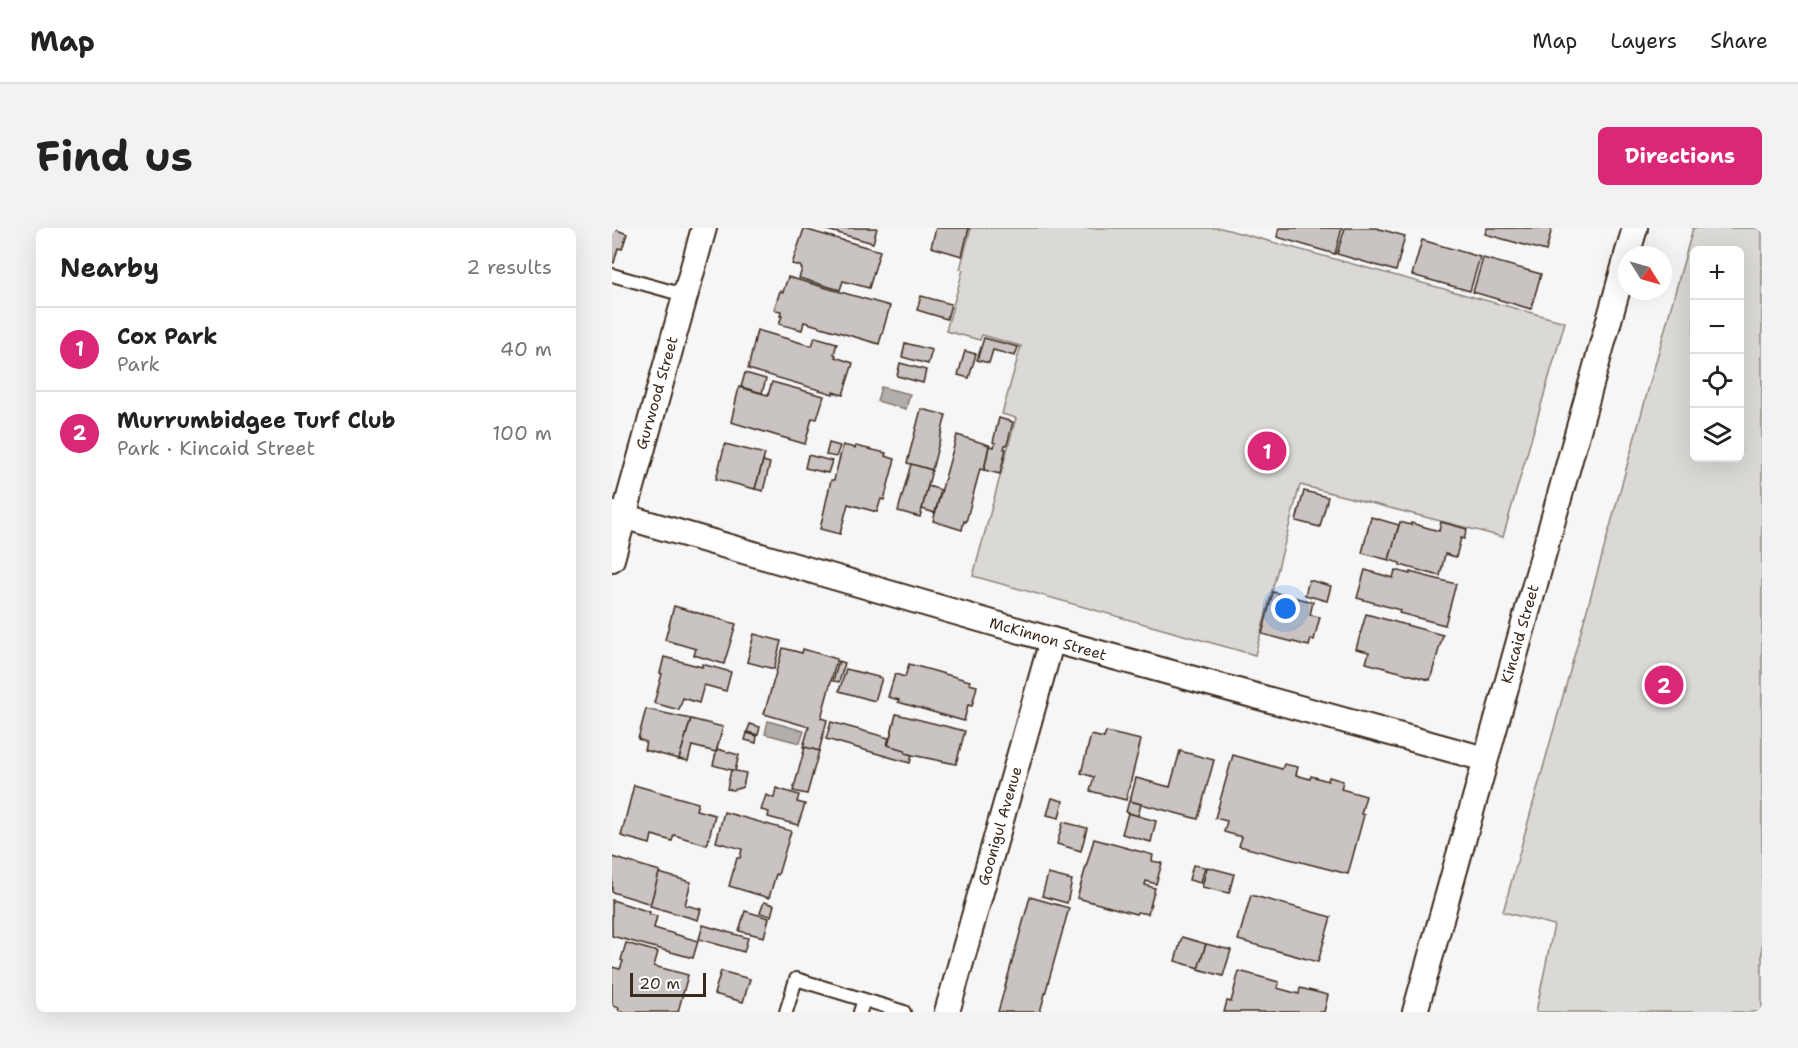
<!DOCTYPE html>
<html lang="en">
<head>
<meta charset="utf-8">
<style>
	body { margin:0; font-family:"Shantell Sans",sans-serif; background:#f2f2f2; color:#222 }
	.controls { position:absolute; right:18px; top:18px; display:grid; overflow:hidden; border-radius:9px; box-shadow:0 6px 24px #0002 }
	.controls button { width:54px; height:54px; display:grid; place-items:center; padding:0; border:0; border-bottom:2px solid #e0e0e0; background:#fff; color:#222; font:30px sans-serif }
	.compass { position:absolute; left:1006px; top:18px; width:54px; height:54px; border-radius:50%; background:#fff; box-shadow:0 6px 24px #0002; rotate:127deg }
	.scale { position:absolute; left:18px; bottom:15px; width:76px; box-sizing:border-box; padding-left:6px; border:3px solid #3b2a1e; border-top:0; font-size:16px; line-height:21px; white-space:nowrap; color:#3b2a1e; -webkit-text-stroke:4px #fff; paint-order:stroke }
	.you { position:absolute; left:674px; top:381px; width:21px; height:21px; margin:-15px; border:4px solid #fff; border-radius:50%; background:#1a73e8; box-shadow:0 0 0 9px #1a73e833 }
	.badge { display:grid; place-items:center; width:39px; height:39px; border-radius:50%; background:#db2777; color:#fff; font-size:20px; font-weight:700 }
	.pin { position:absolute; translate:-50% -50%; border:3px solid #fff; box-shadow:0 2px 6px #0006 }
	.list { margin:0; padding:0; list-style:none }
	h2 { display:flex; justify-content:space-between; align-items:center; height:78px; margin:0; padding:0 24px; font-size:26px }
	h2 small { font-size:20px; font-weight:400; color:#767676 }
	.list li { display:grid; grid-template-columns:39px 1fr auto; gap:18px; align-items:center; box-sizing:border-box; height:84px; padding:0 24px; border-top:2px solid #e0e0e0 }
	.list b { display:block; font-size:22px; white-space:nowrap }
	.list p { margin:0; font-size:20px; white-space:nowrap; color:#767676 }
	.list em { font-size:20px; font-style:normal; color:#767676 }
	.icon { flex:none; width:33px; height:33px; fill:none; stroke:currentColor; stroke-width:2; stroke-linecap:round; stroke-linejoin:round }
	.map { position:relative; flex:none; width:1150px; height:784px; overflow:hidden; border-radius:9px }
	header { display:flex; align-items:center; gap:36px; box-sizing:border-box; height:84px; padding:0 30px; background:#fff; border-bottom:2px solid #e0e0e0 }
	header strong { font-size:28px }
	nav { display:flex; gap:33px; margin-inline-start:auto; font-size:21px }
	.intro { display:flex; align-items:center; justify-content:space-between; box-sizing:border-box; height:144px; padding:0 36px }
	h1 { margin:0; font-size:42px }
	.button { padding:15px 27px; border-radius:9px; background:#db2777; color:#fff; font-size:21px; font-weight:700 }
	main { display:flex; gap:36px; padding:0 36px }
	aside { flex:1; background:#fff; border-radius:9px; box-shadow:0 6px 24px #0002 }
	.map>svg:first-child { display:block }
	.green { fill:#dbd9d6; stroke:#8b827a; stroke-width:1.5; fill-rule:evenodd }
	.water { fill:#b4aeaa; stroke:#847972; stroke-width:1.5 }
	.building { fill:#c9c3c1; stroke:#3b2a1e; stroke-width:1.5 }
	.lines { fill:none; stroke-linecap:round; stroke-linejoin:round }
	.lane-casing { stroke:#3b2a1e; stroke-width:16 }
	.street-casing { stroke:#3b2a1e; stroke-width:28 }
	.lane { stroke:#fff; stroke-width:12 }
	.street { stroke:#fff; stroke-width:24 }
	.labels { text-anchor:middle; stroke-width:5; stroke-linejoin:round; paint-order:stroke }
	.street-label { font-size:15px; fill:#3b2a1e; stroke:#fff }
</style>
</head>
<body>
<header>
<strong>Map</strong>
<nav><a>Map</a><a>Layers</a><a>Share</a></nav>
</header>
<div class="intro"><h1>Find us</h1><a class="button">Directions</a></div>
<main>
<aside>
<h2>Nearby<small>2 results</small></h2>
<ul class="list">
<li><span class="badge">1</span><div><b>Cox Park</b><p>Park</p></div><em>40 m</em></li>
<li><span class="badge">2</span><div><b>Murrumbidgee Turf Club</b><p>Park · Kincaid Street</p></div><em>100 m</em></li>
</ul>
</aside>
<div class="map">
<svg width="1150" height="784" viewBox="0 0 1150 784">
	<rect width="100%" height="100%" fill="#f7f6f6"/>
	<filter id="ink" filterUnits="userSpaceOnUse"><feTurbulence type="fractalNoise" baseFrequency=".0167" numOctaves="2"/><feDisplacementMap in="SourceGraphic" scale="12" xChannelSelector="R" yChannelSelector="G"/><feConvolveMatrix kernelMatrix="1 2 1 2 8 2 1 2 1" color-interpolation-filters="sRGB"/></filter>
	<g filter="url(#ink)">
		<g class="green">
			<path d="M359 0H609L953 94 891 309 688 257 643 427 361 348 404 190 390 186 409 118 370 107 368 112 334 103 351 42 348 41Z"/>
			<path d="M1081 0H1150V784H924L942 697 891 684ZM1128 22V230H1082V22Z"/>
		</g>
		<g class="water">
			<path d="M269 159 298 166 294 181 265 173Z"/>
			<path d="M156 493 192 503 188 515 153 506Z"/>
		</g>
		<g class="building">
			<path d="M0 0 15 6 10 21 6 20 2 35 0 34Z"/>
			<path d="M208 0H265L261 15Z"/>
			<path d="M324 0H357L350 28 319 19Z"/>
			<path d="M667 0H730L723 26 665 9Z"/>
			<path d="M733 0H764L793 8 784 43 725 26Z"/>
			<path d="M875 0H940L934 23 873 6Z"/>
			<path d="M192 1 268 23 257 60 231 53 228 62 187 50 190 41 188 38 180 36Z"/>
			<path d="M810 12 868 29 858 63 800 47Z"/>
			<path d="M871 30 929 46 919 81 861 64Z"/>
			<path d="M176 49 278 78 267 116 192 94 190 102 167 96 170 88H168L169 83 162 82 168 63 171 64Z"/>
			<path d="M309 68 339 76 335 91 305 82Z"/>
			<path d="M145 102 200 118 203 109 225 115 222 126 224 127 223 129 241 135 231 167 221 164V166L136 141Z"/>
			<path d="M372 110 406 119 403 128 381 122 377 135 365 132Z"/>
			<path d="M293 115 320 122 316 136 290 129Z"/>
			<path d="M353 123 364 126 357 150 346 147Z"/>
			<path d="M288 135 314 142 311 155 285 148Z"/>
			<path d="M133 145 154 151 150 165 129 159Z"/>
			<path d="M160 154 212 168 205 191 200 190 193 216 119 194 127 159 156 167Z"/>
			<path d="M309 181 334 187 320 242 295 235Z"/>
			<path d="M387 190 401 194 395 217H393L392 221H394L388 246 372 242 377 218 382 219 383 215 381 214Z"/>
			<path d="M345 207 377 217 372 242 368 241 354 294 352 293 350 302 321 293Z"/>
			<path d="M217 215 228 218 224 229 214 227Z"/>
			<path d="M113 216 153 226 143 261 104 251Z"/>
			<path d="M231 217 243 220 244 218 274 225 273 228 283 231 272 272 269 271 265 284 236 276 228 306 208 301 219 252H222Z"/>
			<path d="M196 227 220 233 216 245 193 240Z"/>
			<path d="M151 233 158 235 151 263 143 261Z"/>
			<path d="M299 236 320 242 308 289 286 283Z"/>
			<path d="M316 258 329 262 323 285 310 281Z"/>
			<path d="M692 263 716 269 708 299 684 293Z"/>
			<path d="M759 289 787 297 777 332 750 325Z"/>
			<path d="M788 294 799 297V295L827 303 829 294 855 301 852 311 849 310 844 329 833 326 828 348 788 337V335L777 332Z"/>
			<path d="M753 342 781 350 783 342 798 346V344L844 356 833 397 787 385 788 382 745 370Z"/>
			<path d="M697 352 719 358 715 373 693 367Z"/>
			<path d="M661 364 701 374 698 387 708 389 702 412 699 411 697 418 650 406Z"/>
			<path d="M62 378 124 396 112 436 82 427 84 421 53 412Z"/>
			<path d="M754 386 831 407 818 452 754 435 757 424 744 421Z"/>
			<path d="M142 406 169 413 162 441 135 434Z"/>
			<path d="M171 420 190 425 191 421 225 431 209 490 215 492 207 523 191 519 197 499 152 486Z"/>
			<path d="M52 429 90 439V436L119 444 114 463 92 457 87 475 71 470 67 482 42 475 50 446 48 445Z"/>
			<path d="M227 433 233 435 227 454 221 453Z"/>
			<path d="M297 436 358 453 357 456 365 458 360 478 356 477 352 493 286 474 287 472 276 469 283 446 293 449Z"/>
			<path d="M234 441 270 450 263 473 227 463Z"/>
			<path d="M34 481 79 491 67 531 32 522 34 514 26 511Z"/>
			<path d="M284 486 353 503 344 536 300 527 293 525V522L276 518Z"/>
			<path d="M79 491 111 499 104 524 80 518 76 533 67 531Z"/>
			<path d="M219 494 277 510 275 517 293 522V525L300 527 298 535 214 511Z"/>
			<path d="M138 496 148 499 146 507 135 504Z"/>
			<path d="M494 504 529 512 514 572 478 563 482 549 469 545 479 507 492 510Z"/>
			<path d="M135 505 145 508 144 515 133 512Z"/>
			<path d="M193 519 207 523 195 566 181 563Z"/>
			<path d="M105 521 127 527 123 543 101 537Z"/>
			<path d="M568 523 602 532 586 591 518 573 524 550 558 559Z"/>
			<path d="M621 527 670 541 672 536 686 539 684 547 698 551 699 548 716 553 717 549 731 553 729 561 754 568 749 586 752 587 736 646 627 618 630 609 612 604 615 593 603 590Z"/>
			<path d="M119 542 134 545 131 559 122 562 115 561Z"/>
			<path d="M22 557 86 575 84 582 103 587 95 617 62 607 60 613 40 607 38 616 9 608Z"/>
			<path d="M164 560 187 567 185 574 193 576 186 597 156 589 157 584 149 582 154 567 162 570Z"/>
			<path d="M440 570 451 573 447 590 435 587Z"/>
			<path d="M517 573 529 576 526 588 514 584Z"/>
			<path d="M112 584 179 603 166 647 164 646 157 670 117 658 125 630H128L130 621 104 614Z"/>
			<path d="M516 585 544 593 539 614 510 606Z"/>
			<path d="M451 594 475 600 469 623 445 616Z"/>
			<path d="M482 611 541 627 540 633 550 635 544 656 534 653 533 657 543 660 536 686 525 684 524 686 465 670Z"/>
			<path d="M0 629 48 643 39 676 0 664Z"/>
			<path d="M581 637 593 639 589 655 577 652Z"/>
			<path d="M595 639 622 646 617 665 590 659Z"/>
			<path d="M47 645 79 654 73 677 89 681 86 692 38 678Z"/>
			<path d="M436 646 460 652 455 675 430 668Z"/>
			<path d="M639 667 719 689 706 734 626 712Z"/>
			<path d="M418 669 457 680 428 784H386Z"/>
			<path d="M0 672 38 684 37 686 45 688 42 700 86 713 81 730 0 708Z"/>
			<path d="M152 674 162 677 159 688 148 685Z"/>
			<path d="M133 683 157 690 152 709 127 703Z"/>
			<path d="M91 697 136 710 132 724 87 711Z"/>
			<path d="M570 709 594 716 587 740 563 733Z"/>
			<path d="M14 715 46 724 42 738 76 747 66 784H6L7 780 0 778V739L8 741 11 733 9 732Z"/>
			<path d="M594 716 619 722 611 748 586 741Z"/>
			<path d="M109 743 138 751 131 774 102 766Z"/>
			<path d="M627 743 667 754 665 760 687 766 688 760 716 767 712 784H612L615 773 619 774Z"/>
		</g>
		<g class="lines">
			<g class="lane-casing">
				<g id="lane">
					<path d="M0 47 72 67"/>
					<path d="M174 784 184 751 292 784"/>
					<path d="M248 784 252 772"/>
				</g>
			</g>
			<g class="street-casing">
				<g id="street">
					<path d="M1015 27 1023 0"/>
					<path d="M0 285 440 412 873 531"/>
					<path d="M0 331 92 0"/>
					<path d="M335 784 440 412"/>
					<path d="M803 784 1015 28"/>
				</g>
			</g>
			<use href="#lane" class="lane"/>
			<use href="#street" class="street"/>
		</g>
	</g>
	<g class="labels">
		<g class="street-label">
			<text transform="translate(45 165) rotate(-74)" y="5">Gurwood Street</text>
			<text transform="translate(908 406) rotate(-74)" y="5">Kincaid Street</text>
			<text transform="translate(436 411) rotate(16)" y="5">McKinnon Street</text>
			<text transform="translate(388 598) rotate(-74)" y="5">Goonigul Avenue</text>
		</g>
	</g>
</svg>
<div class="controls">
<button>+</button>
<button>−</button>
<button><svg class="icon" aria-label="locate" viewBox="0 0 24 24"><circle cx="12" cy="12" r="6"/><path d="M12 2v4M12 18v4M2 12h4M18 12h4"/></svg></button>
<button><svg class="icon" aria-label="layers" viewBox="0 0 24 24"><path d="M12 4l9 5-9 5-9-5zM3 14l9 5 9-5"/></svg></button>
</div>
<svg class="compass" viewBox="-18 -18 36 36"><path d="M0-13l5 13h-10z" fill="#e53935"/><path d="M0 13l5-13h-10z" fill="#767676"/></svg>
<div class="scale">20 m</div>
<div class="you"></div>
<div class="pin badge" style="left:655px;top:223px">1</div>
<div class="pin badge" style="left:1052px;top:457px">2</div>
</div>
</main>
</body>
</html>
